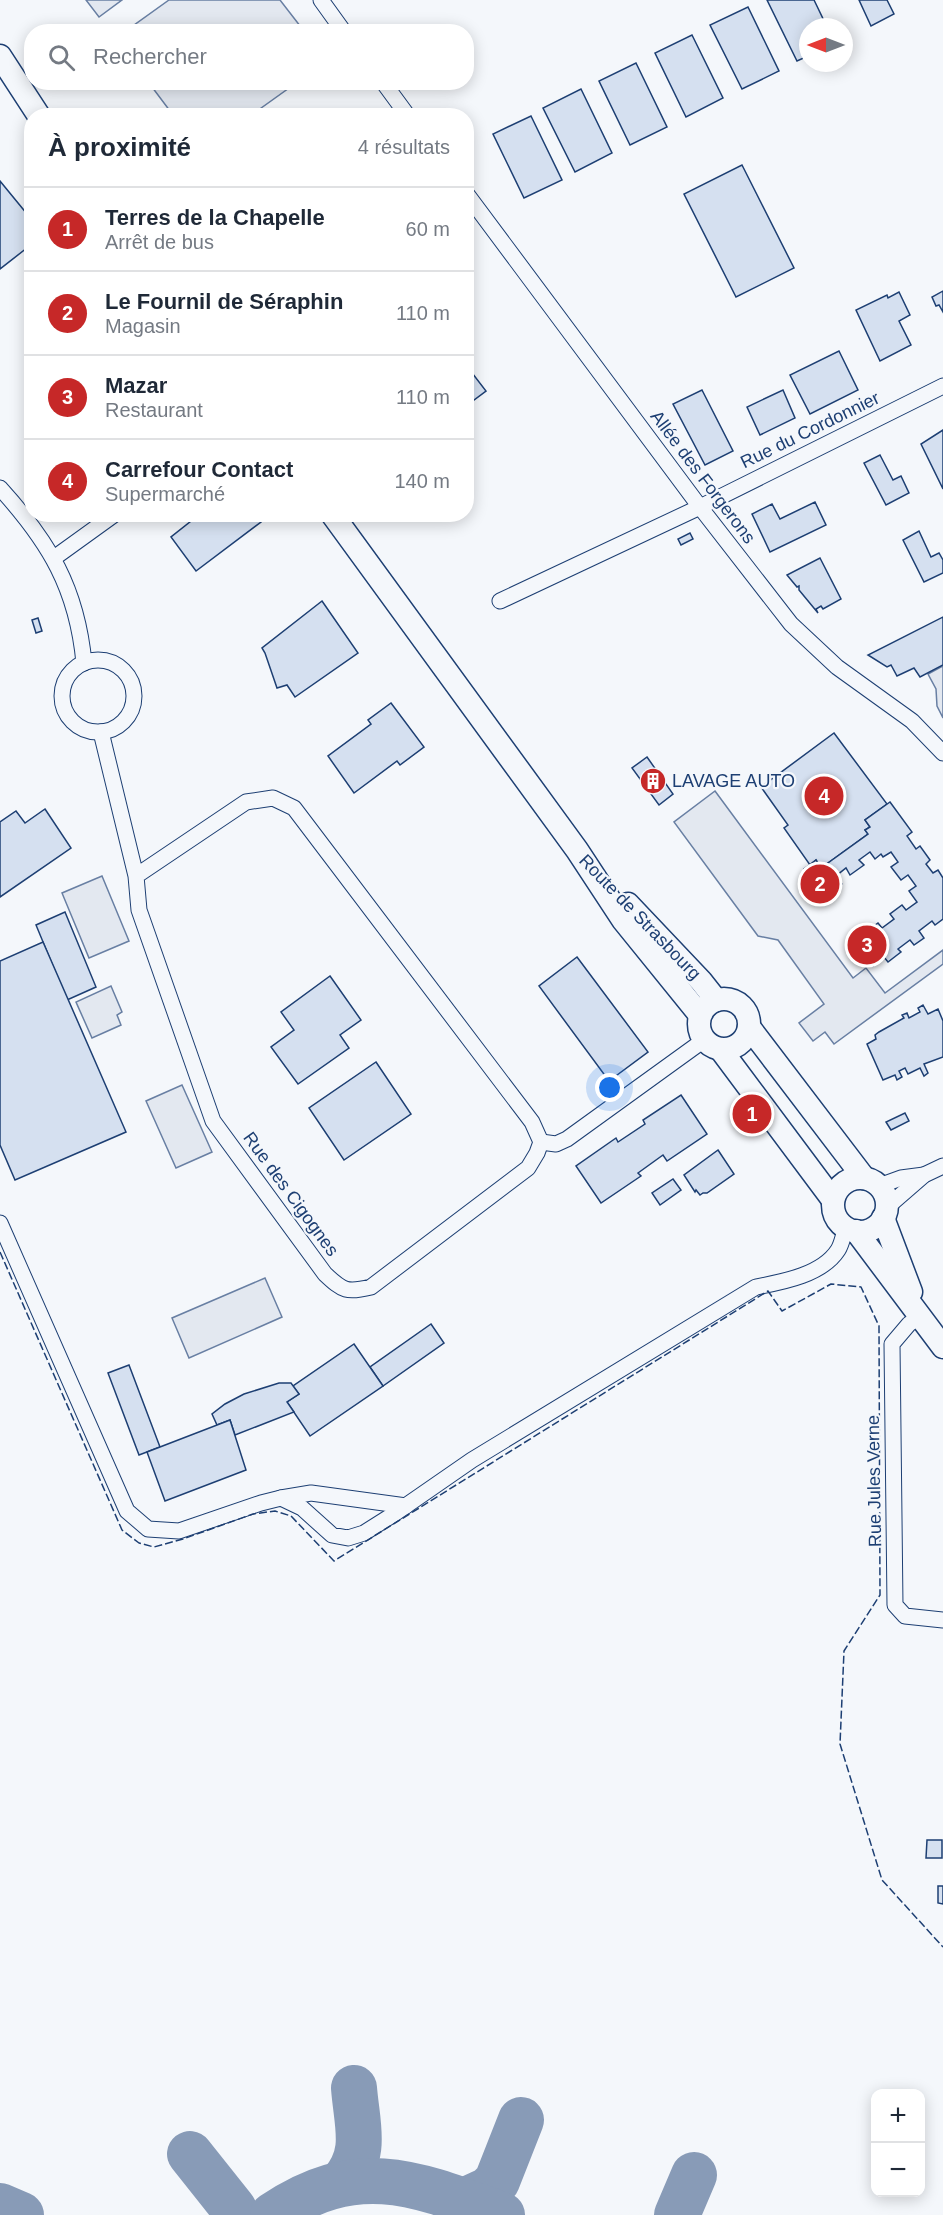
<!DOCTYPE html>
<html lang="fr">
<head>
<meta charset="utf-8">
<style>
	body { margin:0; font-family:Helvetica,sans-serif; background:#f6f6f7; color:#1f2937 }
	.controls { position:absolute; right:18px; bottom:18px; display:grid; overflow:hidden; border-radius:12px; box-shadow:0 3px 15px #0003 }
	.controls button { width:54px; height:54px; display:grid; place-items:center; padding:0; border:0; border-bottom:2px solid #e0e1e3; background:#fff; color:#1f2937; font:30px sans-serif }
	.compass { position:absolute; left:799px; top:18px; width:54px; height:54px; border-radius:50%; background:#fff; box-shadow:0 3px 15px #0003; rotate:270deg }
	.you { position:absolute; left:610px; top:1088px; width:21px; height:21px; margin:-15px; border:4px solid #fff; border-radius:50%; background:#1a73e8; box-shadow:0 0 0 9px #1a73e833 }
	.badge { display:grid; place-items:center; width:39px; height:39px; border-radius:50%; background:#c62828; color:#fff; font-size:20px; font-weight:700 }
	.pin { position:absolute; translate:-50% -50%; border:3px solid #fff; box-shadow:0 2px 6px #0006 }
	.list { margin:0; padding:0; list-style:none }
	h2 { display:flex; justify-content:space-between; align-items:center; height:78px; margin:0; padding:0 24px; font-size:26px }
	h2 small { font-size:20px; font-weight:400; color:#747a83 }
	.list li { display:grid; grid-template-columns:39px 1fr auto; gap:18px; align-items:center; box-sizing:border-box; height:84px; padding:0 24px; border-top:2px solid #e0e1e3 }
	.list b { display:block; font-size:22px; white-space:nowrap }
	.list p { margin:0; font-size:20px; white-space:nowrap; color:#747a83 }
	.list em { font-size:20px; font-style:normal; color:#747a83 }
	.icon { flex:none; width:33px; height:33px; fill:none; stroke:currentColor; stroke-width:2; stroke-linecap:round; stroke-linejoin:round }
	.map { position:relative; flex:none; width:943px; height:2215px; overflow:hidden }
	.search { position:absolute; background:#fff; box-shadow:0 3px 15px #0003; left:24px; top:24px; width:450px; height:66px; display:flex; align-items:center; gap:15px; box-sizing:border-box; padding:0 21px; border-radius:24px; color:#747a83; font-size:22px }
	.panel { position:absolute; background:#fff; box-shadow:0 3px 15px #0003; left:24px; top:108px; width:450px; height:414px; border-radius:24px }
	.map>svg:first-child { display:block }
	.parking { fill:#e3e8f0; stroke:#687fa3; stroke-width:1.5 }
	.lines { fill:none; stroke-linecap:round; stroke-linejoin:round }
	.taxiway { stroke:#889bb7; stroke-width:46 }
	.building { fill:#d5e0f0; stroke:#1d3f73; stroke-width:1.5 }
	.minor-casing { stroke:#1d3f73; stroke-width:17 }
	.secondary-casing { stroke:#1d3f73; stroke-width:25 }
	.minor { stroke:#f4f7fb; stroke-width:15 }
	.secondary { stroke:#f4f7fb; stroke-width:22 }
	.fence { stroke:#1d3f73; stroke-width:1.5; stroke-dasharray:8 3; stroke-linecap:butt }
	.labels { text-anchor:middle; stroke-width:4.5; stroke-linejoin:round; paint-order:stroke }
	.street-label { font-size:18px; fill:#1d3f73; stroke:#f4f7fb }
	.poi-label { font-size:18px; fill:#1d3f73; stroke:#f4f7fb; text-anchor:start }
</style>
</head>
<body>
<div class="map">
<svg width="943" height="2215" viewBox="0 0 943 2215">
	<rect width="100%" height="100%" fill="#f4f7fb"/>
	<g class="parking">
		<path d="M86 0H122L99 17Z"/>
		<path d="M169 0H280L304 31H132L130 28Z"/>
		<path d="M149 83H296L250 116 173 115Z"/>
		<path d="M943 666V718L937 706 936 689 928 674Z"/>
		<path d="M715 791 853 978 866 968 885 993 943 950V964L834 1044 825 1032 813 1041 799 1023 824 1004 778 940 758 936 674 822Z"/>
		<path d="M102 876 129 941 89 958 62 893Z"/>
		<path d="M111 986 122 1012 117 1015 121 1025 92 1038 76 1002Z"/>
		<path d="M182 1085 212 1152 176 1168 146 1101Z"/>
		<path d="M265 1278 282 1317 189 1358 172 1318Z"/>
	</g>
	<g class="lines">
		<g class="taxiway">
			<path d="M190 2154 233 2208 237 2215"/>
			<path d="M342 2183C368 2153 357 2126 354 2088"/>
			<path d="M464 2201 488 2190 497 2181 521 2120"/>
			<path d="M0 2206 21 2215"/>
			<path d="M273 2215C357 2158 416 2183 502 2215"/>
			<path d="M677 2215 694 2175"/>
		</g>
	</g>
	<g class="building">
		<path d="M767 0H814L827 27H808V56L797 61Z"/>
		<path d="M859 0H887L894 14 871 26Z"/>
		<path d="M748 7 779 71 742 89 710 25Z"/>
		<path d="M692 35 723 98 686 117 655 53Z"/>
		<path d="M636 63 667 127 630 145 599 81Z"/>
		<path d="M581 89 612 153 575 172 543 108Z"/>
		<path d="M531 116 562 180 524 198 493 134Z"/>
		<path d="M742 165 794 268 736 297 684 194Z"/>
		<path d="M0 181 32 220V244L0 269Z"/>
		<path d="M943 291V312L939 305 936 306 932 297Z"/>
		<path d="M899 292 910 315 899 321 911 345 880 361 856 310 887 295 888 298Z"/>
		<path d="M839 351 858 390 810 414 790 375Z"/>
		<path d="M466 365 486 391 466 406Z"/>
		<path d="M702 390 733 451 705 465 673 404Z"/>
		<path d="M783 390 795 418 760 435 747 407Z"/>
		<path d="M943 430V489L921 444Z"/>
		<path d="M880 455 893 480 901 476 909 493 886 505 864 463Z"/>
		<path d="M815 502 826 525 770 552 752 514 772 504 780 519Z"/>
		<path d="M200 514H256L261 522 196 571 171 537Z"/>
		<path d="M919 531 931 557 939 553 943 560V573L924 582 903 540Z"/>
		<path d="M690 533 693 539 681 545 678 539Z"/>
		<path d="M820 558 841 599 823 609 821 606 816 609 818 613 799 590V586L797 587 787 575Z"/>
		<path d="M322 601 358 653 295 697 287 685 277 688 265 653 262 648Z"/>
		<path d="M943 617V665L920 677 914 668 897 676 891 665 887 667 868 655Z"/>
		<path d="M38 618 42 631 36 633 32 620Z"/>
		<path d="M391 703 424 747 400 765 397 761 354 793 328 756 371 724 368 720Z"/>
		<path d="M834 733 887 804 865 820 870 827 865 830 868 834 821 868 816 860 810 865 784 828 788 825 761 787Z"/>
		<path d="M647 757 673 794 659 805 632 768Z"/>
		<path d="M890 802 912 832 907 836 916 849 920 846 930 860 926 864 933 873 938 870 943 878V919L935 925 932 921 919 931 924 938 914 945 910 940 898 949 901 952 888 962 884 957 873 966 858 947 870 938 866 932 878 923 882 928 894 919 890 914 902 905 906 910 917 902 909 891 916 886 908 875 901 880 891 867 898 862 891 852 883 857 881 854 875 859 870 852 859 860 864 865 850 875 846 868 836 876 842 884 836 889 831 882 820 891 804 869 816 860 821 868 868 834 865 830 870 827 865 820Z"/>
		<path d="M45 809 71 848 0 897V822L16 811 25 823Z"/>
		<path d="M65 912 96 987 67 1000 36 925Z"/>
		<path d="M43 942 126 1132 15 1180 0 1145V961Z"/>
		<path d="M577 957 648 1052 609 1081 539 986Z"/>
		<path d="M330 976 361 1020 340 1035 349 1048 298 1084 271 1047 294 1030 281 1012Z"/>
		<path d="M923 1005 928 1014 938 1009 943 1021V1057L924 1064 928 1073 924 1076 920 1068 908 1074 905 1068 899 1071 902 1077 897 1080 895 1075 883 1080 867 1044 876 1039 875 1035 879 1032 904 1018 902 1015 907 1013 909 1018 920 1012 918 1008Z"/>
		<path d="M376 1062 411 1114 344 1160 309 1108Z"/>
		<path d="M681 1095 707 1134 667 1161 663 1155 638 1173 641 1176 601 1203 576 1166 616 1138 618 1142 645 1124 643 1120Z"/>
		<path d="M905 1113 909 1121 891 1130 886 1122Z"/>
		<path d="M718 1150 734 1174 707 1193H703L700 1195 696 1190 695 1192 684 1175Z"/>
		<path d="M673 1179 681 1190 660 1205 652 1193Z"/>
		<path d="M431 1324 444 1343 383 1386 370 1367Z"/>
		<path d="M354 1344 383 1386 310 1436 287 1402 299 1394 293 1386Z"/>
		<path d="M129 1365 160 1447 139 1455 108 1373Z"/>
		<path d="M279 1383H291L299 1394 287 1402 294 1412 235 1435 230 1420 217 1425 212 1414 225 1404 244 1394Z"/>
		<path d="M230 1420 246 1470 165 1501 147 1452Z"/>
		<path d="M927 1840H942V1858H926Z"/>
		<path d="M938 1886H943V1904L938 1903Z"/>
	</g>
	<g class="lines">
		<g class="minor-casing">
			<g id="minor">
				<path d="M321 0 344 32"/>
				<path d="M383 82 408 116"/>
				<path d="M466 193 700 507 791 624 837 667 912 721 943 753"/>
				<path d="M0 488C49 542 77 588 84 663"/>
				<path d="M54 558 115 514"/>
				<path d="M500 601 700 507 943 386"/>
				<circle cx="98" cy="696" r="36"/>
				<path d="M101 732 136 876 139 910 213 1121 325 1274C343 1291 347 1293 371 1287L528 1168 537 1153 541 1142 532 1122 294 808 273 798 246 802 136 876"/>
				<path d="M541 1142 556 1144 567 1139 704 1040"/>
				<path d="M879 1186 901 1178 924 1175"/>
				<path d="M886 1208 924 1175 943 1166"/>
				<path d="M0 1223 127 1511 148 1529 179 1531 261 1503 281 1498 302 1508 332 1535 348 1538 364 1533 394 1514 472 1460 756 1287C782 1282 822 1275 838 1250 842 1244 843 1235 846 1228"/>
				<path d="M920 1316 909 1324 892 1344 895 1605 905 1616 943 1620"/>
				<path d="M281 1498 311 1493 406 1506"/>
			</g>
		</g>
		<g class="secondary-casing">
			<g id="secondary">
				<path d="M0 56 39 116"/>
				<path d="M332 514 577 850 623 920 700 1015"/>
				<path d="M628 904 701 981 716 1000"/>
				<circle cx="724" cy="1024" r="25"/>
				<path d="M749 1027 864 1178"/>
				<path d="M721 1050 833 1200"/>
				<circle cx="860" cy="1205" r="27"/>
				<path d="M883 1218 911 1292"/>
				<path d="M856 1231 943 1347"/>
			</g>
		</g>
		<use href="#minor" class="minor"/>
		<use href="#secondary" class="secondary"/>
		<path class="fence" d="M0 1252 122 1530 139 1543 154 1547 183 1539 253 1514 275 1511 291 1516 334 1561 768 1291 782 1311 831 1284 861 1287 879 1326 880 1595 844 1651 840 1744 882 1880 943 1947"/>
	</g>
	<defs>
		<g id="building-disc" transform="scale(1.35)"><circle r="9.5" fill="#c62828" stroke="#f4f7fb"/><path d="M-4-6H4V6H1V3H-1V6H-4ZM-2.5-4.3h1.7v1.8h-1.7ZM.8-4.3h1.7v1.8H.8ZM-2.5-1h1.7V.8h-1.7ZM.8-1h1.7V.8H.8Z" fill="#fff"/></g>
	</defs>
	<g fill-rule="evenodd">
		<use href="#building-disc" x="653" y="781"/>
	</g>
	<g class="labels">
		<g class="street-label">
			<text transform="translate(810 430) rotate(-26)" y="6">Rue du Cordonnier</text>
			<text transform="translate(703 477) rotate(53)" y="6">Allée des Forgerons</text>
			<text transform="translate(640 917) rotate(46)" y="6">Route de Strasbourg</text>
			<text transform="translate(291 1194) rotate(54)" y="6">Rue des Cigognes</text>
			<text transform="translate(874 1481) rotate(-91)" y="6">Rue Jules Verne</text>
		</g>
		<g class="poi-label">
			<text x="672" y="787">LAVAGE AUTO</text>
		</g>
	</g>
</svg>
<div class="controls">
<button>+</button>
<button>−</button>
</div>
<svg class="compass" viewBox="-18 -18 36 36"><path d="M0-13l5 13h-10z" fill="#e53935"/><path d="M0 13l5-13h-10z" fill="#747a83"/></svg>
<div class="you"></div>
<div class="pin badge" style="left:752px;top:1114px">1</div>
<div class="pin badge" style="left:820px;top:884px">2</div>
<div class="pin badge" style="left:867px;top:945px">3</div>
<div class="pin badge" style="left:824px;top:796px">4</div>
<div class="search"><svg class="icon" aria-label="search" viewBox="0 0 24 24"><circle cx="10" cy="10" r="6"/><path d="M15 15l6 6"/></svg>Rechercher</div>
<section class="panel">
<h2>À proximité<small>4 résultats</small></h2>
<ul class="list">
<li><span class="badge">1</span><div><b>Terres de la Chapelle</b><p>Arrêt de bus</p></div><em>60 m</em></li>
<li><span class="badge">2</span><div><b>Le Fournil de Séraphin</b><p>Magasin</p></div><em>110 m</em></li>
<li><span class="badge">3</span><div><b>Mazar</b><p>Restaurant</p></div><em>110 m</em></li>
<li><span class="badge">4</span><div><b>Carrefour Contact</b><p>Supermarché</p></div><em>140 m</em></li>
</ul>
</section>
</div>
</body>
</html>
